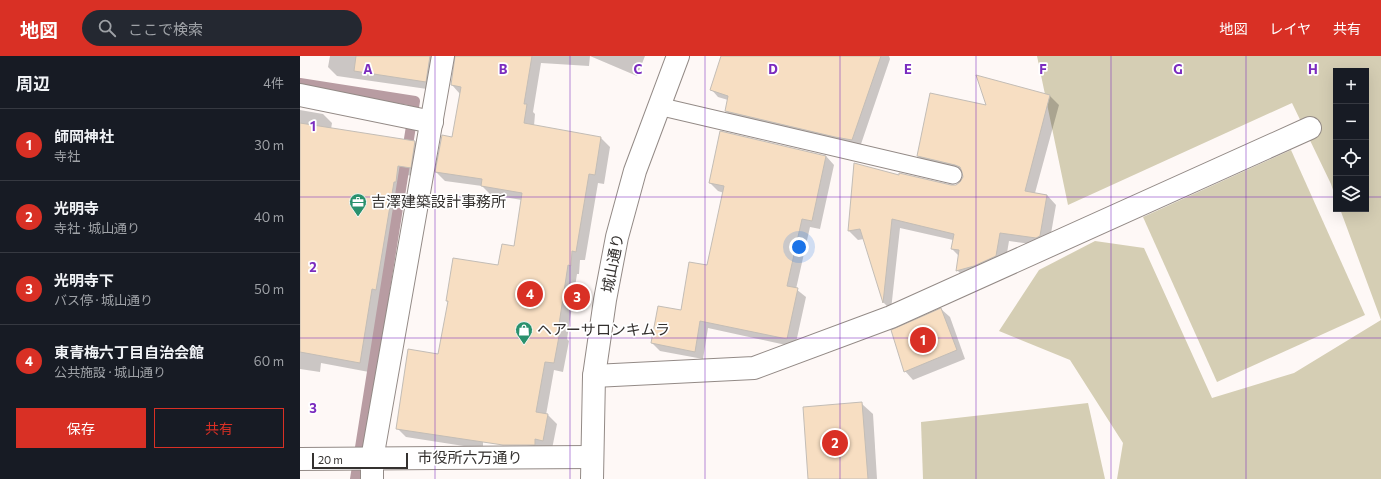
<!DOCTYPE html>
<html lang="ja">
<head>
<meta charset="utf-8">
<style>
	body { margin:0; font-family:Commissioner,"Noto Sans JP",sans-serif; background:#242831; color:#f1f3f6 }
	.controls { position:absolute; right:12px; top:12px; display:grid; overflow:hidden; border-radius:0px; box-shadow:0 4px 16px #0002 }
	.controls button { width:36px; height:36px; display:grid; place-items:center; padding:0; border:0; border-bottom:1px solid #363941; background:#171b24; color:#f1f3f6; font:20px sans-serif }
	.scale { position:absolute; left:12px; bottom:10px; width:96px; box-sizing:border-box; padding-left:4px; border:2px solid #34312f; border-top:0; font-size:11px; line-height:14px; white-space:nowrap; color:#34312f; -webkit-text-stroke:3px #fff; paint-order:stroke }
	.you { position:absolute; left:499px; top:191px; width:14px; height:14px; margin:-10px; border:3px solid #fff; border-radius:50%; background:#1a73e8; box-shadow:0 0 0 6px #1a73e833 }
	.badge { display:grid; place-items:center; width:26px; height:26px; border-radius:50%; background:#d93025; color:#fff; font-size:13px; font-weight:700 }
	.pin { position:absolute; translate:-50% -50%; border:2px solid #fff; box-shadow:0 1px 4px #0006 }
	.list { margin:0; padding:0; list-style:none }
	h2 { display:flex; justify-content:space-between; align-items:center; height:52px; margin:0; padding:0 16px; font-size:17px }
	h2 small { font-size:13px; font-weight:400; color:#9ea1a6 }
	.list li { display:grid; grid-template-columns:26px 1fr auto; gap:12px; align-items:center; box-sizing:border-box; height:72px; padding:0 16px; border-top:1px solid #363941 }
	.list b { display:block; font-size:15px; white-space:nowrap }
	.list p { margin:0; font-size:13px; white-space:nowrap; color:#9ea1a6 }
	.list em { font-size:13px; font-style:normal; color:#9ea1a6 }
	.actions { display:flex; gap:8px; padding:12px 16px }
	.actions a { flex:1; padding:9px 0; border:1px solid #d93025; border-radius:0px; text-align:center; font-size:14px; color:#d93025 }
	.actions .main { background:#d93025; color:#fff }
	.icon { flex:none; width:22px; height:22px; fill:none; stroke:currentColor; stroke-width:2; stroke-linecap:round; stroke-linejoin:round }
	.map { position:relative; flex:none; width:1081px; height:423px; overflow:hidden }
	header { display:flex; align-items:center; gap:24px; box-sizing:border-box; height:56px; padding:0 20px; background:#d93025; color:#fff }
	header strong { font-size:19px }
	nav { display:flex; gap:22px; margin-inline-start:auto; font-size:14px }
	.search { width:280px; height:36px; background:#242831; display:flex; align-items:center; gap:10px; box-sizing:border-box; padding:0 14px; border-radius:22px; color:#9ea1a6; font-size:15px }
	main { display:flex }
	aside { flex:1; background:#171b24 }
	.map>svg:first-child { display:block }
	.green { fill:#d5ceb4 }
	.shadow { fill:#0003 }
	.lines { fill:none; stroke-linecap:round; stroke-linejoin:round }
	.stream { stroke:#b89ca2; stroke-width:10 }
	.building { fill:#f7dec2; stroke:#c3bdb6 }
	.service-casing { stroke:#938a86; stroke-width:19 }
	.minor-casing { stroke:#938a86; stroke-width:24 }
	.tertiary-casing { stroke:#938a86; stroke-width:24 }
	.service { stroke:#fff; stroke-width:17 }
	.minor { stroke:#fff; stroke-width:22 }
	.tertiary { stroke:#fff; stroke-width:22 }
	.grid { fill:none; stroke:#7b2cbf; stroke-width:1; stroke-opacity:0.55 }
	.labels { text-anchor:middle; stroke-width:3.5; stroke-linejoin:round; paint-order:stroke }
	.poi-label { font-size:15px; fill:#34312f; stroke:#fff; text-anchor:start }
	.street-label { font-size:15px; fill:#34312f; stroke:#fff }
	.grid-label { font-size:13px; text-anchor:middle; font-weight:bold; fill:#7b2cbf; stroke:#fff; stroke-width:3.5; stroke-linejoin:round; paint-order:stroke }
</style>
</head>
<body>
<header>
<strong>地図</strong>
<div class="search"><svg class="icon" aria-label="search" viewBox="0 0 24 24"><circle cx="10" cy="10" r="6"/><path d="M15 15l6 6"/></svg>ここで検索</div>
<nav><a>地図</a><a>レイヤ</a><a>共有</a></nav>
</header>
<main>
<aside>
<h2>周辺<small>4件</small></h2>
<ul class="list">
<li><span class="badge">1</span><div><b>師岡神社</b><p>寺社</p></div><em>30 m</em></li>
<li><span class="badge">2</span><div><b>光明寺</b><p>寺社 · 城山通り</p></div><em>40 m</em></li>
<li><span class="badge">3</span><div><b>光明寺下</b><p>バス停 · 城山通り</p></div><em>50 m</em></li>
<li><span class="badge">4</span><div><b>東青梅六丁目自治会館</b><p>公共施設 · 城山通り</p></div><em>60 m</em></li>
</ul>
<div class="actions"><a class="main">保存</a><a>共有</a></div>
</aside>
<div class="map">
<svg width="1081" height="423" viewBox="0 0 1081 423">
	<rect width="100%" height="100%" fill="#fef8f6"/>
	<g class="green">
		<path d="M737 0H1081V423H817L823 387 770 304 699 275 739 214 795 185 844 192 912 342 994 317 1081 264 1040 153H1066V15H1036V143L1031 128 992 47 768 149Z"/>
		<path d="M991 94 1065 259 917 326 843 161Z"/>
		<path d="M788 347 805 423H623L621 366Z"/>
	</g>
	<g class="shadow">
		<path d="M30 0H144L134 34 37 20 28 11Z"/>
		<path d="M156 0H345L337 20 290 0 289 10 241 7 233 56 235 58 234 70 301 82 310 91 304 128 298 127 285 204H280L279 218H277L267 283 269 285 263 316 254 314 246 359H248L257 368 252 393 183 382V393L106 381 97 372 139 299 149 247 147 245 198 210 214 192 222 144 191 139 182 130 145 125 136 116 153 82 160 38 152 29Z"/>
		<path d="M422 0H589L590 3 560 91 433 62 426 55 428 44 418 41 411 33Z"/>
		<path d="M750 40 759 49 735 137 747 139 756 149 749 189 746 190 709 185 705 209 666 223 657 214 659 200 652 193 653 184 600 172 591 254 583 246 564 183 558 184 549 175 554 108 600 120 651 130 657 129 661 126 664 121V118L627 109 618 100 688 50Z"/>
		<path d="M0 54 23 58 32 67 31 73 115 86 124 95 119 121 107 119 104 134H102L85 243 80 242 69 316 21 307 20 316 0 313Z"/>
		<path d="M526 100 534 109 520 173 510 171 496 233 506 241 495 291 408 272 403 303 360 295 352 287 381 255 408 211 424 137 418 135 410 127Z"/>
		<path d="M641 253 650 261 665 303 613 324 605 315Z"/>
		<path d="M562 348 573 358 577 423H509Z"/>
	</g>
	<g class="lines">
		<path class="stream" d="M0 27 115 45 55 423"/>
	</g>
	<g class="building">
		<path d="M56 0H130L126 26 54 15Z"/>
		<path d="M155 0H232L224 48H227L224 67 301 81 295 119 289 118 276 196 272 195 271 210 268 209 258 275H260L254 307 245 306 236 356 248 358 243 385 235 383V389H203L96 373 108 293 138 298 148 245H146L153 202 198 209 202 188 214 190 222 137 181 130 182 123 135 116 142 79 152 81 161 31 151 29Z"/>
		<path d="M421 0H581L552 84 535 81 425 55 428 40 410 34Z"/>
		<path d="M676 19 750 39 725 135 747 139 740 180 736 182 700 177 696 200 674 210 656 215 659 194 651 193 654 178 592 163 583 247 560 173 548 175 554 107 599 119V117L651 129H656L660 126 663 121 662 116 660 111 655 109 617 100 630 37 686 49Z"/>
		<path d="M0 67 115 85 111 112 98 110 96 126H94L76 234 72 233 60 307 0 296Z"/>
		<path d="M420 75 526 100 512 165 502 163 487 230 498 232 487 283 400 265 395 296 351 287 358 250 381 254 389 206 407 209 424 130 409 127Z"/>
		<path d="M641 252 657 294 604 316 591 274Z"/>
		<path d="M562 346 568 423H508L503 351Z"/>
	</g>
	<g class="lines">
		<g class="service-casing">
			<path id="service" d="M358 50 653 119"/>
		</g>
		<g class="minor-casing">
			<g id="minor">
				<path d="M0 39 132 66"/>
				<path d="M294 320 454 312 591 261 1010 72"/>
				<path d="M72 423V403L143 0"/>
			</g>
		</g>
		<g class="tertiary-casing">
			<g id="tertiary">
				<path d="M0 403 292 401"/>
				<path d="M292 423 294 320 305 244 317 181 335 115 378 0"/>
			</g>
		</g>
		<use href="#service" class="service"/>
		<use href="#minor" class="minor"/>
		<use href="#tertiary" class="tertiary"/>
	</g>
	<path class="grid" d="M135 0V423M270 0V423M405 0V423M540 0V423M676 0V423M811 0V423M946 0V423M0 141H1036M1066 141H1081M0 282H1081"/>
	<defs>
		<g id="office-pin" transform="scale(0.9)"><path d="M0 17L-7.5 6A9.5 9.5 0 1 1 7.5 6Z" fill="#2a916d" stroke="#fff"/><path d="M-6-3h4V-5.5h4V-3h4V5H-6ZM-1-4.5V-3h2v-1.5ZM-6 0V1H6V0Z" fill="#fff"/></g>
		<g id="shop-pin" transform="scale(0.9)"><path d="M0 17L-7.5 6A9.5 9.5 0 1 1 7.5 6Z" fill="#2a916d" stroke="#fff"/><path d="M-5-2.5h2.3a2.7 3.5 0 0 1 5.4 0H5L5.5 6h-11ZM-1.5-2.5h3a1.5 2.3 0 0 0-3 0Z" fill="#fff"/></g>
	</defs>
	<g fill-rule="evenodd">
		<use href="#office-pin" x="58" y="146"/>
		<use href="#shop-pin" x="224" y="274"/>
	</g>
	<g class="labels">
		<g class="poi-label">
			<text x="71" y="151">吉澤建築設計事務所</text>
			<text x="237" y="279">ヘアーサロンキムラ</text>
		</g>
		<g class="street-label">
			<text transform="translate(313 207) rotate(-79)" y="5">城山通り</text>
			<text x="170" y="407">市役所六万通り</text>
		</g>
	</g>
	<g class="grid-label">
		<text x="68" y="18">A</text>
		<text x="203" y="18">B</text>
		<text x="338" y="18">C</text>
		<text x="473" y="18">D</text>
		<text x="608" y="18">E</text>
		<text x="743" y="18">F</text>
		<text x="878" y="18">G</text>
		<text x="1013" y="18">H</text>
		<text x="13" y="75">1</text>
		<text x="13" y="216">2</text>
		<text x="13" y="357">3</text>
	</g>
</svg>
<div class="controls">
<button>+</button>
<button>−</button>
<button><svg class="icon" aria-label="locate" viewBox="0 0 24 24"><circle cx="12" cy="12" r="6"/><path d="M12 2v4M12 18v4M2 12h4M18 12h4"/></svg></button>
<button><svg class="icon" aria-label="layers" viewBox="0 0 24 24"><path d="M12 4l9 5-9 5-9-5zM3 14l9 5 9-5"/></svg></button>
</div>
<div class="scale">20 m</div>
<div class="you"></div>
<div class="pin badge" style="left:623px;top:284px">1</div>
<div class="pin badge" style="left:535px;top:387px">2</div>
<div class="pin badge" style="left:277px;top:241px">3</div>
<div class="pin badge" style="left:230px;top:238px">4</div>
</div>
</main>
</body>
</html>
